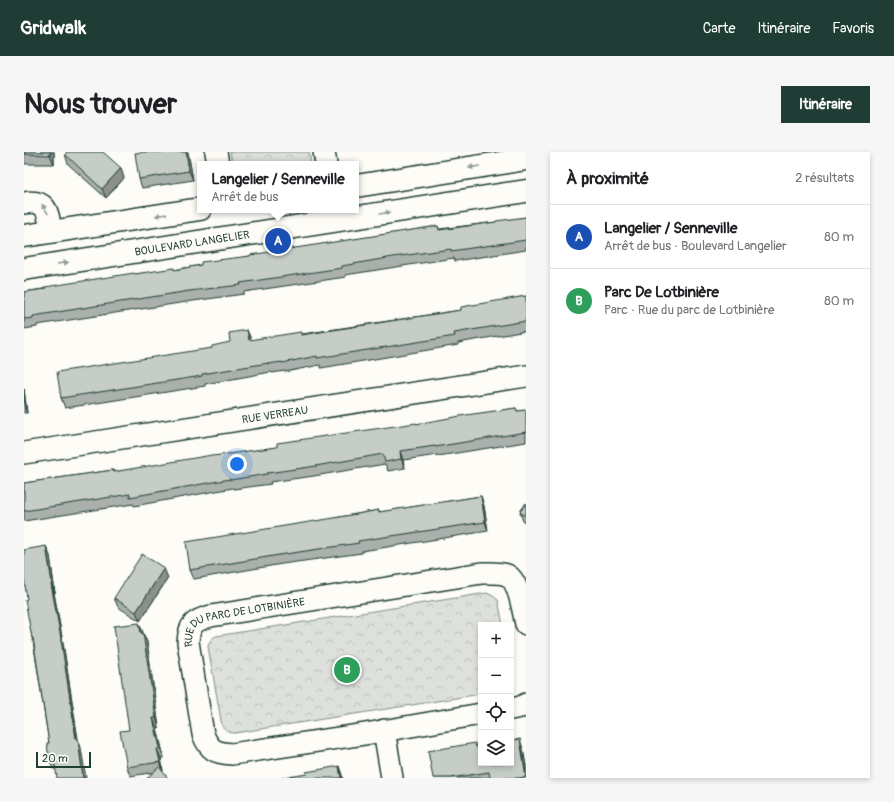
<!DOCTYPE html>
<html lang="fr">
<head>
<meta charset="utf-8">
<style>
	body { margin:0; font-family:Pangolin,sans-serif; background:#f6f6f6; color:#202124 }
	.controls { position:absolute; right:12px; bottom:12px; display:grid; overflow:hidden; border-radius:0px; box-shadow:0 2px 6px #0003 }
	.controls button { width:36px; height:36px; display:grid; place-items:center; padding:0; border:0; border-bottom:1px solid #e0e0e0; background:#fff; color:#202124; font:20px sans-serif }
	.scale { position:absolute; left:12px; bottom:10px; width:55px; box-sizing:border-box; padding-left:4px; border:2px solid #1f3d34; border-top:0; font-size:11px; line-height:14px; white-space:nowrap; color:#1f3d34; -webkit-text-stroke:3px #fdfcf7; paint-order:stroke }
	.you { position:absolute; left:213px; top:312px; width:14px; height:14px; margin:-10px; border:3px solid #fff; border-radius:50%; background:#1a73e8; box-shadow:0 0 0 6px #1a73e833 }
	.badge { display:grid; place-items:center; width:26px; height:26px; border-radius:50%; background:#1f3d34; color:#fff; font-size:13px; font-weight:700 }
	.pin { position:absolute; translate:-50% -50%; border:2px solid #fff; box-shadow:0 1px 4px #0006 }
	.popup { position:absolute; left:173px; top:9px; width:162px; height:52px; box-sizing:border-box; display:grid; place-content:center; border-radius:0px; background:#fff; filter:drop-shadow(0 1px 3px #0005); font-size:13px; white-space:nowrap; color:#757577 }
	.popup b { font-size:15px; color:#202124 }
	.popup::after { content:''; position:absolute; left:50%; top:100%; margin-left:-8px; border:8px solid transparent; border-top-color:#fff }
	.list { margin:0; padding:0; list-style:none }
	h2 { display:flex; justify-content:space-between; align-items:center; height:52px; margin:0; padding:0 16px; font-size:17px }
	h2 small { font-size:13px; font-weight:400; color:#757577 }
	.list li { display:grid; grid-template-columns:26px 1fr auto; gap:12px; align-items:center; box-sizing:border-box; height:64px; padding:0 16px; border-top:1px solid #e0e0e0 }
	.list b { display:block; font-size:15px; white-space:nowrap }
	.list p { margin:0; font-size:13px; white-space:nowrap; color:#757577 }
	.list em { font-size:13px; font-style:normal; color:#757577 }
	.icon { flex:none; width:22px; height:22px; fill:none; stroke:currentColor; stroke-width:2; stroke-linecap:round; stroke-linejoin:round }
	.map { position:relative; flex:none; width:502px; height:626px; overflow:hidden; border-radius:0px }
	header { display:flex; align-items:center; gap:24px; box-sizing:border-box; height:56px; padding:0 20px; background:#1f3d34; color:#fff }
	header strong { font-size:19px }
	nav { display:flex; gap:22px; margin-inline-start:auto; font-size:14px }
	.intro { display:flex; align-items:center; justify-content:space-between; box-sizing:border-box; height:96px; padding:0 24px }
	h1 { margin:0; font-size:28px }
	.button { padding:10px 18px; border-radius:0px; background:#1f3d34; color:#fff; font-size:14px; font-weight:700 }
	main { display:flex; gap:24px; padding:0 24px }
	aside { flex:1; background:#fff; border-radius:0px; box-shadow:0 2px 6px #0003 }
	.map>svg:first-child { display:block }
	.park { fill:url(#park-crowns); stroke:#7e8e88 }
	.lines { fill:none; stroke-linecap:round; stroke-linejoin:round }
	.street-casing { stroke:#1f3d34; stroke-width:24 }
	.secondary-casing { stroke:#1f3d34; stroke-width:25 }
	.street { stroke:#fdfcf7; stroke-width:21 }
	.secondary { stroke:#fdfcf7; stroke-width:22 }
	.wall { fill:#aab0ab; stroke:#1f3d34 }
	.shaded-wall { fill:#8b908b; stroke:#1f3d34 }
	.building { fill:#c6cdc7; stroke:#1f3d34 }
	.oneway { fill:#8e9c96 }
	.labels { text-anchor:middle; stroke-width:3.5; stroke-linejoin:round; paint-order:stroke }
	.street-label { font-size:11px; fill:#1f3d34; stroke:#fdfcf7 }
</style>
</head>
<body>
<header>
<strong>Gridwalk</strong>
<nav><a>Carte</a><a>Itinéraire</a><a>Favoris</a></nav>
</header>
<div class="intro"><h1>Nous trouver</h1><a class="button">Itinéraire</a></div>
<main>
<div class="map">
<svg width="502" height="626" viewBox="0 0 502 626">
	<defs>
		<pattern id="park-crowns" width="20" height="18" patternUnits="userSpaceOnUse"><rect width="20" height="18" fill="#dde0db"/><path d="M2 6a3 3 0 1 1 6 0M12 15a3 3 0 1 1 6 0" fill="none" stroke="#bdc1bd"/></pattern>
	</defs>
	<rect width="100%" height="100%" fill="#fdfcf7"/>
	<filter id="ink" filterUnits="userSpaceOnUse"><feTurbulence type="fractalNoise" baseFrequency=".025" numOctaves="2"/><feDisplacementMap in="SourceGraphic" scale="8" xChannelSelector="R" yChannelSelector="G"/><feConvolveMatrix kernelMatrix="1 2 1 2 8 2 1 2 1" color-interpolation-filters="sRGB"/></filter>
	<g filter="url(#ink)">
		<g class="park">
			<path d="M206 0H285L287 12H208Z"/>
			<path d="M463 441 469 444 474 448 479 473H457V542L211 581C204 581 202 579 198 574L184 495C185 489 187 487 192 484Z"/>
		</g>
		<g class="lines">
			<g class="street-casing">
				<g id="street">
					<path d="M192 0 194 12"/>
					<path d="M300 0 302 12"/>
					<path d="M0 51C24 47 24 61 27 80"/>
					<path id="s1" d="M0 301 502 224"/>
					<path d="M487 557 497 555 502 552"/>
					<path id="s2" d="M457 562 341 582 208 602C191 601 185 598 179 582L164 490C165 473 170 468 187 464L458 421C467 421 475 420 483 423 495 429 499 460 502 472"/>
					<path d="M360 578 368 626"/>
				</g>
			</g>
			<g class="secondary-casing">
				<g id="secondary">
					<path d="M332 34 502 7"/>
					<path d="M0 84 176 57"/>
					<path id="s3" d="M0 117 502 39"/>
				</g>
			</g>
			<use href="#street" class="street"/>
			<use href="#secondary" class="secondary"/>
		</g>
		<g class="wall">
			<rect x="0" y="0" width="30" height="12"/>
			<path d="M164 0 169 28 118 36 115 27Z"/>
			<path d="M41 2 100 26 82 46 44 12Z"/>
			<path d="M502 65V98L431 109 430 106 372 115 321 123 322 125 220 140V142L169 149 13 173V175L0 177V140L111 122 150 118 226 104 414 74 415 77 472 70Z"/>
			<path d="M502 144V179L434 191V193L297 216 296 213 261 220V219L248 221 247 220 181 232V234L41 256 37 246 188 196 227 188 278 182 437 158Z"/>
			<path d="M0 237 3 261H0Z"/>
			<path d="M492 256 493 259 502 258V290L414 304V303L379 308 381 316 364 319 361 312 290 324 246 330 247 332 210 337 209 336 110 354 109 352 0 369V331L89 318 90 320 253 295Z"/>
			<path d="M457 344 460 354 464 379 338 399V401L258 412 170 427 166 418 310 366 355 358 356 360Z"/>
			<path d="M502 351V371L499 369 496 360Z"/>
			<path d="M22 394 26 404 31 441H30L39 491 54 587 57 596 31 617H29L25 608V591L9 489 8 486 3 447Z"/>
			<path d="M144 426 116 469 94 455 90 446Z"/>
			<path d="M119 481 123 490 135 576H133L140 606H137L139 619 106 624 103 615 105 578Z"/>
			<path d="M452 595 499 597 502 614V626H409Z"/>
		</g>
		<g class="shaded-wall">
			<path d="M26 0H30V12L26 3Z"/>
			<path d="M162 0H164L169 28 165 19Z"/>
			<path d="M97 16 100 26 82 46 78 37Z"/>
			<path d="M223 178 227 187 225 188Z"/>
			<path d="M0 237 3 261 0 252Z"/>
			<path d="M376 299 379 308 381 316 377 307Z"/>
			<path d="M457 344 460 354 464 379 461 370Z"/>
			<path d="M22 394 26 404 31 441 28 431Z"/>
			<path d="M140 416 144 426 116 469 112 460Z"/>
			<path d="M27 432 30 441 39 491 55 597 52 587Z"/>
			<path d="M115 471 119 480 120 491 117 481Z"/>
			<path d="M119 481 123 490 135 576 132 566Z"/>
			<path d="M129 566 133 576 140 606 136 596Z"/>
			<path d="M54 587 57 596 62 626H59Z"/>
			<path d="M496 587 499 597 502 614V625Z"/>
			<path d="M133 597 137 606 139 619 136 610Z"/>
			<path d="M315 614 319 626H317Z"/>
		</g>
		<g class="building">
			<path d="M0 0H26V3L0 2Z"/>
			<path d="M43 0H79L97 16 78 37 41 2Z"/>
			<path d="M119 0H162L165 19 115 27 111 1Z"/>
			<path d="M502 65V88L427 99V97L369 105 318 114V116L216 131 217 133 165 139 9 164V166L0 167V140L21 137V135L110 121 111 122 150 116V118L177 113V110L226 104V103L414 74 415 78 472 70V69Z"/>
			<path d="M502 144V169L430 181 431 184 293 206V204L258 211V210L244 212V211L178 222V224L37 246 33 220 188 196V194L206 190 205 181 223 178 225 188 277 180V183L437 158V155Z"/>
			<path d="M492 256 493 259 502 258V280L411 295V294L376 299 377 307 361 310 359 302 286 315 243 321V322L206 328V327L106 345V342L0 359V331L89 318V320L188 303 189 304 253 295V291L392 271V272L442 263Z"/>
			<path d="M457 344 461 370 334 389 335 391 255 403 166 418 162 390 310 366 355 358V360Z"/>
			<path d="M502 351V364L496 360Z"/>
			<path d="M22 394 28 431 27 432 36 481 52 587H54L59 626H33L31 613H30L29 607 25 608 23 591H25L9 486H8L1 448 3 447 0 426V398Z"/>
			<path d="M118 402 140 416 112 460 90 446Z"/>
			<path d="M115 471 117 481H119L132 566H129L136 596 133 597 136 610 103 615 96 579 105 578 90 474Z"/>
			<path d="M496 587 502 625 495 626H466L465 620 427 626H409L404 599 451 591 452 595 457 594V611H487V589Z"/>
			<path d="M315 614 317 626H258L283 622 282 620Z"/>
			<path d="M135 615 144 626H123Z"/>
		</g>
		<defs><path id="oneway-solid" d="M-6-.8H1V-3.2L6.5 0L1 3.2V.8H-6Z"/></defs>
		<g class="oneway">
			<use href="#oneway-solid" transform="translate(450 15) rotate(171)"/>
			<use href="#oneway-solid" transform="translate(21 57) rotate(-123)"/>
			<use href="#oneway-solid" transform="translate(361 61) rotate(-9)"/>
			<use href="#oneway-solid" transform="translate(137 63) rotate(171)"/>
			<use href="#oneway-solid" transform="translate(39 111) rotate(-9)"/>
		</g>
	</g>
	<g class="labels">
		<g class="street-label">
			<text dy="4" stroke="none"><textPath href="#s3" startOffset="170">BOULEVARD LANGELIER</textPath></text>
			<text dy="4" stroke="none"><textPath href="#s1" startOffset="254">RUE VERREAU</textPath></text>
			<text dy="4" stroke="none"><textPath href="#s2" startOffset="448">RUE DU PARC DE LOTBINIÈRE</textPath></text>
		</g>
	</g>
</svg>
<div class="controls">
<button>+</button>
<button>−</button>
<button><svg class="icon" aria-label="locate" viewBox="0 0 24 24"><circle cx="12" cy="12" r="6"/><path d="M12 2v4M12 18v4M2 12h4M18 12h4"/></svg></button>
<button><svg class="icon" aria-label="layers" viewBox="0 0 24 24"><path d="M12 4l9 5-9 5-9-5zM3 14l9 5 9-5"/></svg></button>
</div>
<div class="scale">20 m</div>
<div class="you"></div>
<div class="pin badge" style="left:254px;top:89px;background:#1a4fb4">A</div>
<div class="popup"><b>Langelier / Senneville</b>Arrêt de bus</div>
<div class="pin badge" style="left:323px;top:518px;background:#2e9e5b">B</div>
</div>
<aside>
<h2>À proximité<small>2 résultats</small></h2>
<ul class="list">
<li><span class="badge" style="background:#1a4fb4">A</span><div><b>Langelier / Senneville</b><p>Arrêt de bus · Boulevard Langelier</p></div><em>80 m</em></li>
<li><span class="badge" style="background:#2e9e5b">B</span><div><b>Parc De Lotbinière</b><p>Parc · Rue du parc de Lotbinière</p></div><em>80 m</em></li>
</ul>
</aside>
</main>
</body>
</html>
